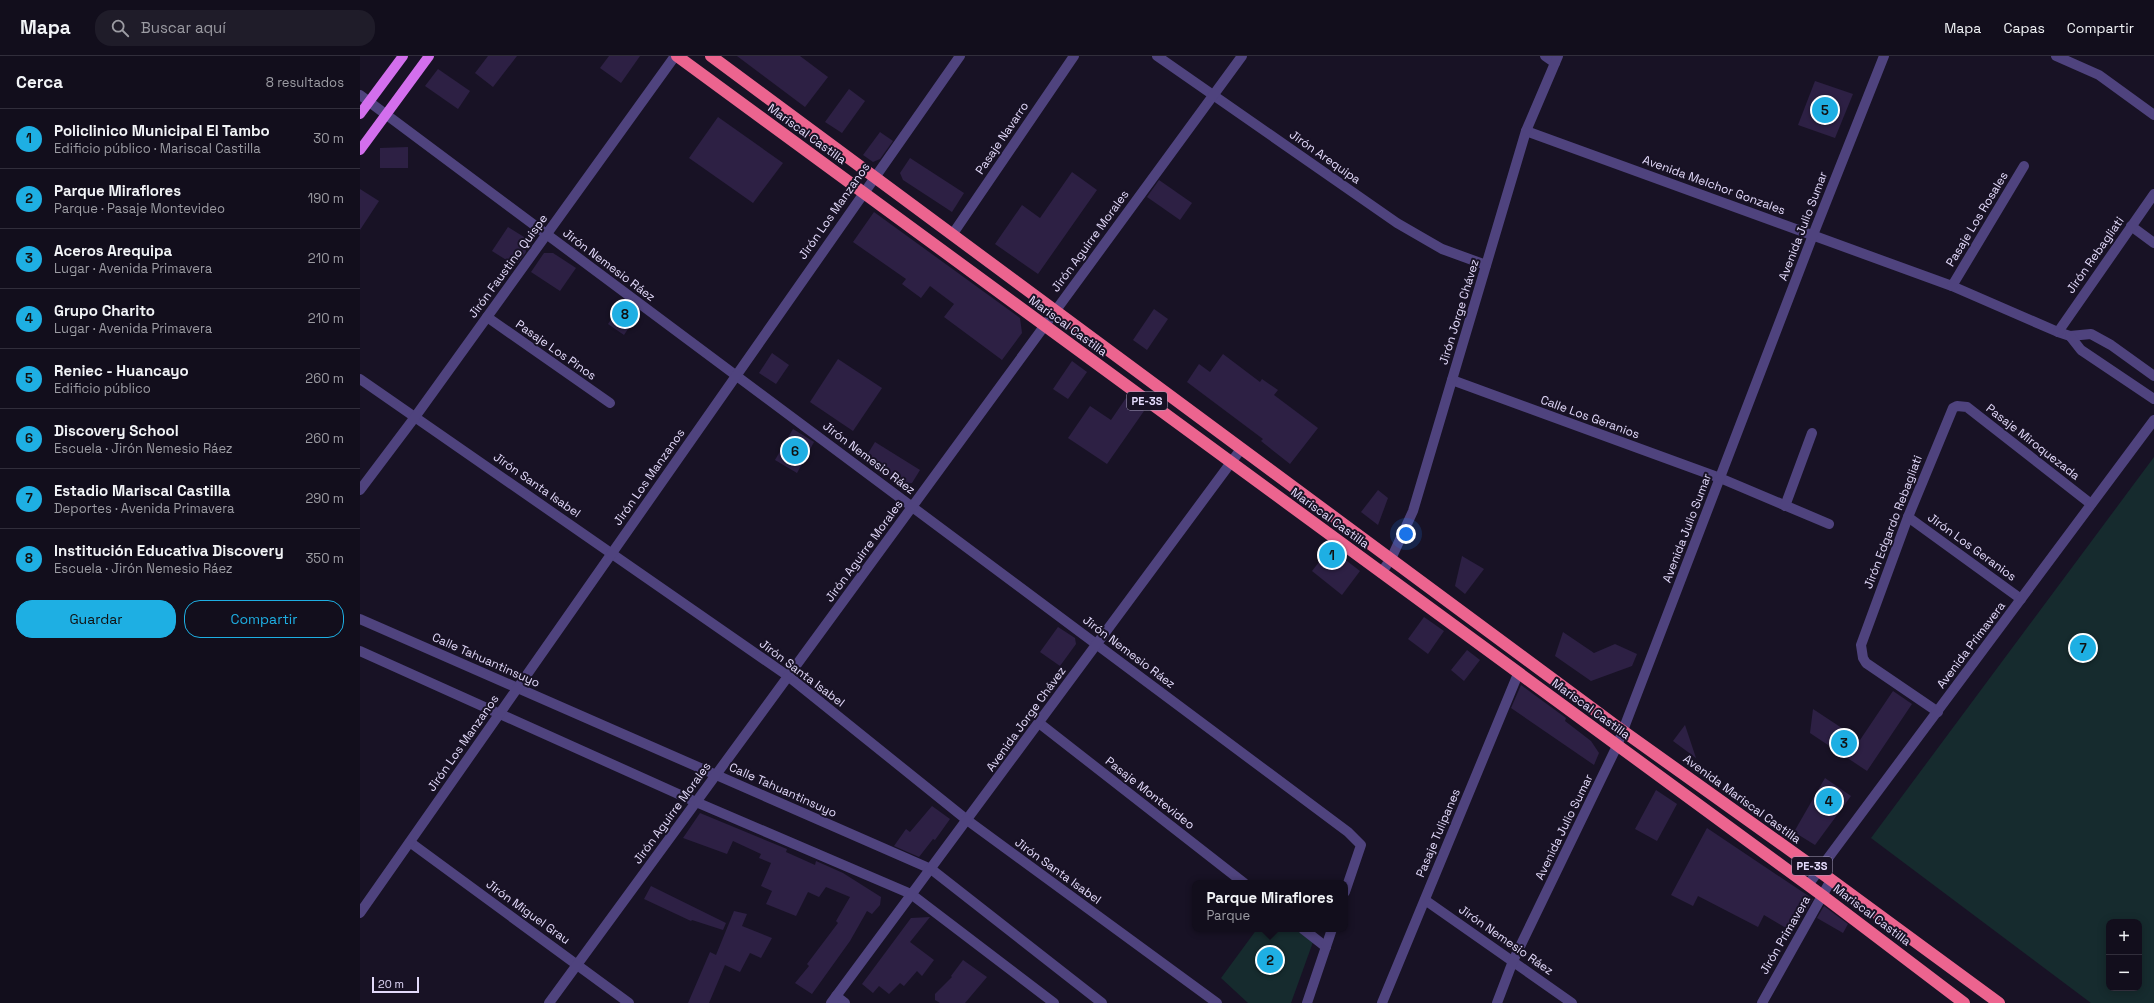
<!DOCTYPE html>
<html lang="es">
<head>
<meta charset="utf-8">
<style>
	body { margin:0; font-family:"Space Grotesk",sans-serif; background:#1f1c29; color:#f1f3f6 }
	.controls { position:absolute; right:12px; bottom:12px; display:grid; overflow:hidden; border-radius:8px; box-shadow:0 2px 10px #0003 }
	.controls button { width:36px; height:36px; display:grid; place-items:center; padding:0; border:0; border-bottom:1px solid #312e3b; background:#120e1c; color:#f1f3f6; font:20px sans-serif }
	.scale { position:absolute; left:12px; bottom:10px; width:47px; box-sizing:border-box; padding-left:4px; border:2px solid #e3dafb; border-top:0; font-size:11px; line-height:14px; white-space:nowrap; color:#e3dafb; -webkit-text-stroke:3px #181225; paint-order:stroke }
	.you { position:absolute; left:1046px; top:478px; width:14px; height:14px; margin:-10px; border:3px solid #fff; border-radius:50%; background:#1a73e8; box-shadow:0 0 0 6px #1a73e833 }
	.badge { display:grid; place-items:center; width:26px; height:26px; border-radius:50%; background:#1eafe3; color:#111; font-size:13px; font-weight:700 }
	.pin { position:absolute; translate:-50% -50%; border:2px solid #fff; box-shadow:0 1px 4px #0006 }
	.popup { position:absolute; left:832px; top:824px; width:156px; height:52px; box-sizing:border-box; display:grid; place-content:center; border-radius:8px; background:#120e1c; filter:drop-shadow(0 1px 3px #0005); font-size:13px; white-space:nowrap; color:#9c9ca3 }
	.popup b { font-size:15px; color:#f1f3f6 }
	.popup::after { content:''; position:absolute; left:50%; top:100%; margin-left:-8px; border:8px solid transparent; border-top-color:#120e1c }
	.list { margin:0; padding:0; list-style:none }
	h2 { display:flex; justify-content:space-between; align-items:center; height:52px; margin:0; padding:0 16px; font-size:17px }
	h2 small { font-size:13px; font-weight:400; color:#9c9ca3 }
	.list li { display:grid; grid-template-columns:26px 1fr auto; gap:12px; align-items:center; box-sizing:border-box; height:60px; padding:0 16px; border-top:1px solid #312e3b }
	.list b { display:block; font-size:15px; white-space:nowrap }
	.list p { margin:0; font-size:13px; white-space:nowrap; color:#9c9ca3 }
	.list em { font-size:13px; font-style:normal; color:#9c9ca3 }
	.actions { display:flex; gap:8px; padding:12px 16px }
	.actions a { flex:1; padding:9px 0; border:1px solid #1eafe3; border-radius:16px; text-align:center; font-size:14px; color:#1eafe3 }
	.actions .main { background:#1eafe3; color:#111 }
	.icon { flex:none; width:22px; height:22px; fill:none; stroke:currentColor; stroke-width:2; stroke-linecap:round; stroke-linejoin:round }
	.map { position:relative; flex:none; width:1794px; height:947px; overflow:hidden }
	header { display:flex; align-items:center; gap:24px; box-sizing:border-box; height:56px; padding:0 20px; background:#120e1c; border-bottom:1px solid #312e3b }
	header strong { font-size:19px }
	nav { display:flex; gap:22px; margin-inline-start:auto; font-size:14px }
	.search { width:280px; height:36px; background:#1f1c29; display:flex; align-items:center; gap:10px; box-sizing:border-box; padding:0 14px; border-radius:16px; color:#9c9ca3; font-size:15px }
	main { display:flex }
	aside { flex:1; background:#120e1c }
	.map>svg:first-child { display:block }
	.green { fill:#162b2e; fill-rule:evenodd }
	.building { fill:#2d2044 }
	.lines { fill:none; stroke-linecap:round; stroke-linejoin:round }
	.minor { stroke:#4f437e; stroke-width:10 }
	.major { stroke:#d36fed; stroke-width:10 }
	.highway { stroke:#ec648f; stroke-width:12 }
	.labels { text-anchor:middle; stroke-width:4; stroke-linejoin:round; paint-order:stroke }
	.shield { fill:#181225; stroke:#a69ebb; stroke-width:1 }
	.shield-label { font-size:11px; font-weight:bold; fill:#e3dafb }
	.street-label { font-size:12px; fill:#e3dafb; stroke:#181225 }
</style>
</head>
<body>
<header>
<strong>Mapa</strong>
<div class="search"><svg class="icon" aria-label="search" viewBox="0 0 24 24"><circle cx="10" cy="10" r="6"/><path d="M15 15l6 6"/></svg>Buscar aquí</div>
<nav><a>Mapa</a><a>Capas</a><a>Compartir</a></nav>
</header>
<main>
<aside>
<h2>Cerca<small>8 resultados</small></h2>
<ul class="list">
<li><span class="badge">1</span><div><b>Policlinico Municipal El Tambo</b><p>Edificio público · Mariscal Castilla</p></div><em>30 m</em></li>
<li><span class="badge">2</span><div><b>Parque Miraflores</b><p>Parque · Pasaje Montevideo</p></div><em>190 m</em></li>
<li><span class="badge">3</span><div><b>Aceros Arequipa</b><p>Lugar · Avenida Primavera</p></div><em>210 m</em></li>
<li><span class="badge">4</span><div><b>Grupo Charito</b><p>Lugar · Avenida Primavera</p></div><em>210 m</em></li>
<li><span class="badge">5</span><div><b>Reniec - Huancayo</b><p>Edificio público</p></div><em>260 m</em></li>
<li><span class="badge">6</span><div><b>Discovery School</b><p>Escuela · Jirón Nemesio Ráez</p></div><em>260 m</em></li>
<li><span class="badge">7</span><div><b>Estadio Mariscal Castilla</b><p>Deportes · Avenida Primavera</p></div><em>290 m</em></li>
<li><span class="badge">8</span><div><b>Institución Educativa Discovery</b><p>Escuela · Jirón Nemesio Ráez</p></div><em>350 m</em></li>
</ul>
<div class="actions"><a class="main">Guardar</a><a>Compartir</a></div>
</aside>
<div class="map">
<svg width="1794" height="947" viewBox="0 0 1794 947">
	<rect width="100%" height="100%" fill="#181225"/>
	<g class="green">
		<path d="M1794 401V947H1731L1511 782ZM1749 866H1779V932H1749Z"/>
		<path d="M897 873H936L953 886 931 947H888L861 922Z"/>
	</g>
	<g class="building">
		<path d="M128 0H157L133 31 115 17Z"/>
		<path d="M249 0H280L261 27 240 12Z"/>
		<path d="M377 0H440L468 21 445 51Z"/>
		<path d="M78 13 110 35 98 53 65 30Z"/>
		<path d="M1455 25 1493 38 1475 82 1438 69Z"/>
		<path d="M489 33 505 45 482 77 465 66Z"/>
		<path d="M358 61 423 107 393 147 329 102Z"/>
		<path d="M520 76 533 85 520 103 513 106 503 99Z"/>
		<path d="M48 91V112H20V92Z"/>
		<path d="M550 102 604 137 592 156 543 124 540 117Z"/>
		<path d="M712 116 737 134 678 218 635 188 662 149 680 162Z"/>
		<path d="M799 124 832 147 820 164 787 141Z"/>
		<path d="M0 133 19 145 0 174Z"/>
		<path d="M514 156 660 262 662 277 642 304 584 261 594 248 570 230 561 242 542 228 546 223 493 186Z"/>
		<path d="M148 171 164 181 166 196 158 207 154 204 151 207 132 195Z"/>
		<path d="M184 197H193L216 212 200 235 171 216Z"/>
		<path d="M262 247 278 258 264 279 248 268Z"/>
		<path d="M794 253 808 263 787 294 773 284Z"/>
		<path d="M412 297 429 309 416 328 399 317Z"/>
		<path d="M863 298 900 326 902 323 918 334 914 339 958 372 930 408 901 385 903 383 827 326 839 308 850 316Z"/>
		<path d="M478 303 522 332 493 375 450 346Z"/>
		<path d="M712 305 727 316 708 343 693 333Z"/>
		<path d="M766 342 784 355 747 408 708 382 730 350 751 364Z"/>
		<path d="M433 373 454 386 437 417 415 404Z"/>
		<path d="M515 386 560 414 552 427 542 428 504 404Z"/>
		<path d="M1018 434 1028 442 1018 469 1001 456Z"/>
		<path d="M970 492 1000 515 982 539 952 515Z"/>
		<path d="M1102 500 1124 513 1105 538 1095 530Z"/>
		<path d="M1064 561 1084 575 1068 598 1048 583Z"/>
		<path d="M698 571 715 582 716 588 700 610 680 596Z"/>
		<path d="M1203 576 1234 597 1255 588 1277 598 1272 610 1231 625 1195 600Z"/>
		<path d="M1107 594 1120 604 1104 625 1091 614Z"/>
		<path d="M1161 629 1206 662 1205 665 1231 685 1239 697 1234 709 1151 652Z"/>
		<path d="M1533 635 1552 648 1507 715 1450 677 1453 653 1500 684Z"/>
		<path d="M1325 669 1336 702 1313 685Z"/>
		<path d="M1465 722 1491 740 1455 789 1434 776Z"/>
		<path d="M1296 734 1317 748 1297 785 1275 773Z"/>
		<path d="M572 750 590 763 575 784 573 783 559 801 534 790 546 773 550 776Z"/>
		<path d="M340 757 427 793 426 796 455 809 456 805 483 817 521 841 520 849 512 858 507 855 490 885 452 938 435 927 449 910 447 908 478 867 476 865 490 841 466 831 459 841 448 836 436 860 406 848 412 835 401 830 411 807 399 802 401 798 373 785 367 798 323 782Z"/>
		<path d="M1347 772 1453 843 1446 855 1443 854 1431 875 1404 859 1398 871 1338 840 1333 850 1311 839Z"/>
		<path d="M291 830 366 867 363 874 332 864 331 865 284 843Z"/>
		<path d="M1464 850 1488 868 1483 877 1457 862Z"/>
		<path d="M374 855 387 858 382 870 412 882 401 902 390 897 380 916 365 909 349 947H328L350 896 356 899Z"/>
		<path d="M570 861 550 886 574 904 562 920 557 915 544 930 540 927 529 938 519 930 513 937 502 928 551 862Z"/>
		<path d="M603 904 627 921 605 947H580L575 944V938L592 921 591 920Z"/>
	</g>
	<g class="lines">
		<g class="minor">
			<path d="M797 0 1037 167 1082 193 1126 209"/>
			<path d="M1185 0 1195 7"/>
			<path d="M1696 0 1739 19 1794 59"/>
			<path d="M0 39 988 776 1001 789 985 836"/>
			<path d="M1166 75 1592 230 1698 276 1710 280 1731 278 1751 289 1794 320"/>
			<path d="M1771 170 1794 187"/>
			<path d="M592 179 714 0"/>
			<path d="M1592 230 1664 110"/>
			<path d="M127 261 250 347"/>
			<path d="M1698 276 1794 138"/>
			<path d="M1710 280 1721 294 1794 343"/>
			<path d="M0 323 428 620 607 764 857 947"/>
			<path d="M1092 324 1360 422 1469 468"/>
			<path d="M0 434 55 361 315 0"/>
			<path d="M1425 450 1452 377"/>
			<path d="M1548 461 1661 543"/>
			<path d="M1021 517 1031 503 1053 455 1166 75 1198 0"/>
			<path d="M0 563 571 813 742 947"/>
			<path d="M0 595 336 746 551 838 694 947"/>
			<path d="M1578 656 1506 607 1503 602 1501 589 1548 461 1593 352 1597 350 1607 351 1731 448"/>
			<path d="M679 667 884 827"/>
			<path d="M51 787 269 947"/>
			<path d="M1448 829 1794 364"/>
			<path d="M1065 844 1212 947"/>
			<path d="M0 857 600 0"/>
			<path d="M943 873 966 891"/>
			<path d="M476 940 485 947"/>
			<path d="M189 947 882 0"/>
			<path d="M471 947 881 393"/>
			<path d="M947 947 972 873"/>
			<path d="M1022 947 1158 618"/>
			<path d="M1137 947 1153 905 1257 690 1453 179 1524 0"/>
			<path d="M1402 947 1471 824"/>
		</g>
		<g class="major">
			<path d="M0 58 43 0"/>
			<path d="M0 94 69 0"/>
		</g>
		<g class="highway">
			<path d="M317 0 1463 840 1604 947"/>
			<path d="M351 0 1263 675 1459 815 1639 947"/>
		</g>
	</g>
	<g class="labels">
		<g class="shield">
			<rect x="767" y="336" width="40" height="18" rx="3"/>
			<rect x="1432" y="801" width="40" height="18" rx="3"/>
		</g>
		<g class="shield-label">
			<text x="787" y="349">PE-3S</text>
			<text x="1452" y="814">PE-3S</text>
		</g>
		<g class="street-label">
			<text transform="translate(447 78) rotate(36)" y="4">Mariscal Castilla</text>
			<text transform="translate(642 82) rotate(-56)" y="4">Pasaje Navarro</text>
			<text transform="translate(965 101) rotate(35)" y="4">Jirón Arequipa</text>
			<text transform="translate(1354 129) rotate(20)" y="4">Avenida Melchor Gonzales</text>
			<text transform="translate(474 155) rotate(-55)" y="4">Jirón Los Manzanos</text>
			<text transform="translate(1617 163) rotate(-59)" y="4">Pasaje Los Rosales</text>
			<text transform="translate(1443 170) rotate(-69)" y="4">Avenida Julio Sumar</text>
			<text transform="translate(730 185) rotate(-54)" y="4">Jirón Aguirre Morales</text>
			<text transform="translate(1735 199) rotate(-55)" y="4">Jirón Rebagliati</text>
			<text transform="translate(249 209) rotate(37)" y="4">Jirón Nemesio Ráez</text>
			<text transform="translate(148 210) rotate(-54)" y="4">Jirón Faustino Quispe</text>
			<text transform="translate(1099 256) rotate(-73)" y="4">Jirón Jorge Chávez</text>
			<text transform="translate(708 270) rotate(36)" y="4">Mariscal Castilla</text>
			<text transform="translate(196 294) rotate(35)" y="4">Pasaje Los Pinos</text>
			<text transform="translate(1230 361) rotate(20)" y="4">Calle Los Geranios</text>
			<text transform="translate(1673 386) rotate(38)" y="4">Pasaje Miroquezada</text>
			<text transform="translate(509 402) rotate(37)" y="4">Jirón Nemesio Ráez</text>
			<text transform="translate(289 421) rotate(-55)" y="4">Jirón Los Manzanos</text>
			<text transform="translate(177 429) rotate(35)" y="4">Jirón Santa Isabel</text>
			<text transform="translate(970 462) rotate(36)" y="4">Mariscal Castilla</text>
			<text transform="translate(1533 466) rotate(-69)" y="4">Jirón Edgardo Rebagliati</text>
			<text transform="translate(1327 472) rotate(-69)" y="4">Avenida Julio Sumar</text>
			<text transform="translate(1612 491) rotate(36)" y="4">Jirón Los Geranios</text>
			<text transform="translate(504 495) rotate(-54)" y="4">Jirón Aguirre Morales</text>
			<text transform="translate(1611 589) rotate(-53)" y="4">Avenida Primavera</text>
			<text transform="translate(769 596) rotate(37)" y="4">Jirón Nemesio Ráez</text>
			<text transform="translate(126 604) rotate(24)" y="4">Calle Tahuantinsuyo</text>
			<text transform="translate(442 617) rotate(37)" y="4">Jirón Santa Isabel</text>
			<text transform="translate(1231 653) rotate(36)" y="4">Mariscal Castilla</text>
			<text transform="translate(666 663) rotate(-54)" y="4">Avenida Jorge Chávez</text>
			<text transform="translate(103 687) rotate(-55)" y="4">Jirón Los Manzanos</text>
			<text transform="translate(423 734) rotate(24)" y="4">Calle Tahuantinsuyo</text>
			<text transform="translate(790 737) rotate(38)" y="4">Pasaje Montevideo</text>
			<text transform="translate(1382 743) rotate(36)" y="4">Avenida Mariscal Castilla</text>
			<text transform="translate(312 757) rotate(-54)" y="4">Jirón Aguirre Morales</text>
			<text transform="translate(1204 771) rotate(-64)" y="4">Avenida Julio Sumar</text>
			<text transform="translate(1078 777) rotate(-67)" y="4">Pasaje Tulipanes</text>
			<text transform="translate(698 815) rotate(36)" y="4">Jirón Santa Isabel</text>
			<text transform="translate(168 856) rotate(36)" y="4">Jirón Miguel Grau</text>
			<text transform="translate(1512 859) rotate(37)" y="4">Mariscal Castilla</text>
			<text transform="translate(1425 879) rotate(-60)" y="4">Jirón Primavera</text>
			<text transform="translate(1146 884) rotate(35)" y="4">Jirón Nemesio Ráez</text>
		</g>
	</g>
</svg>
<div class="controls">
<button>+</button>
<button>−</button>
</div>
<div class="scale">20 m</div>
<div class="you"></div>
<div class="pin badge" style="left:972px;top:499px">1</div>
<div class="pin badge" style="left:910px;top:904px">2</div>
<div class="popup"><b>Parque Miraflores</b>Parque</div>
<div class="pin badge" style="left:1484px;top:687px">3</div>
<div class="pin badge" style="left:1469px;top:745px">4</div>
<div class="pin badge" style="left:1465px;top:54px">5</div>
<div class="pin badge" style="left:435px;top:395px">6</div>
<div class="pin badge" style="left:1723px;top:592px">7</div>
<div class="pin badge" style="left:265px;top:258px">8</div>
</div>
</main>
</body>
</html>
